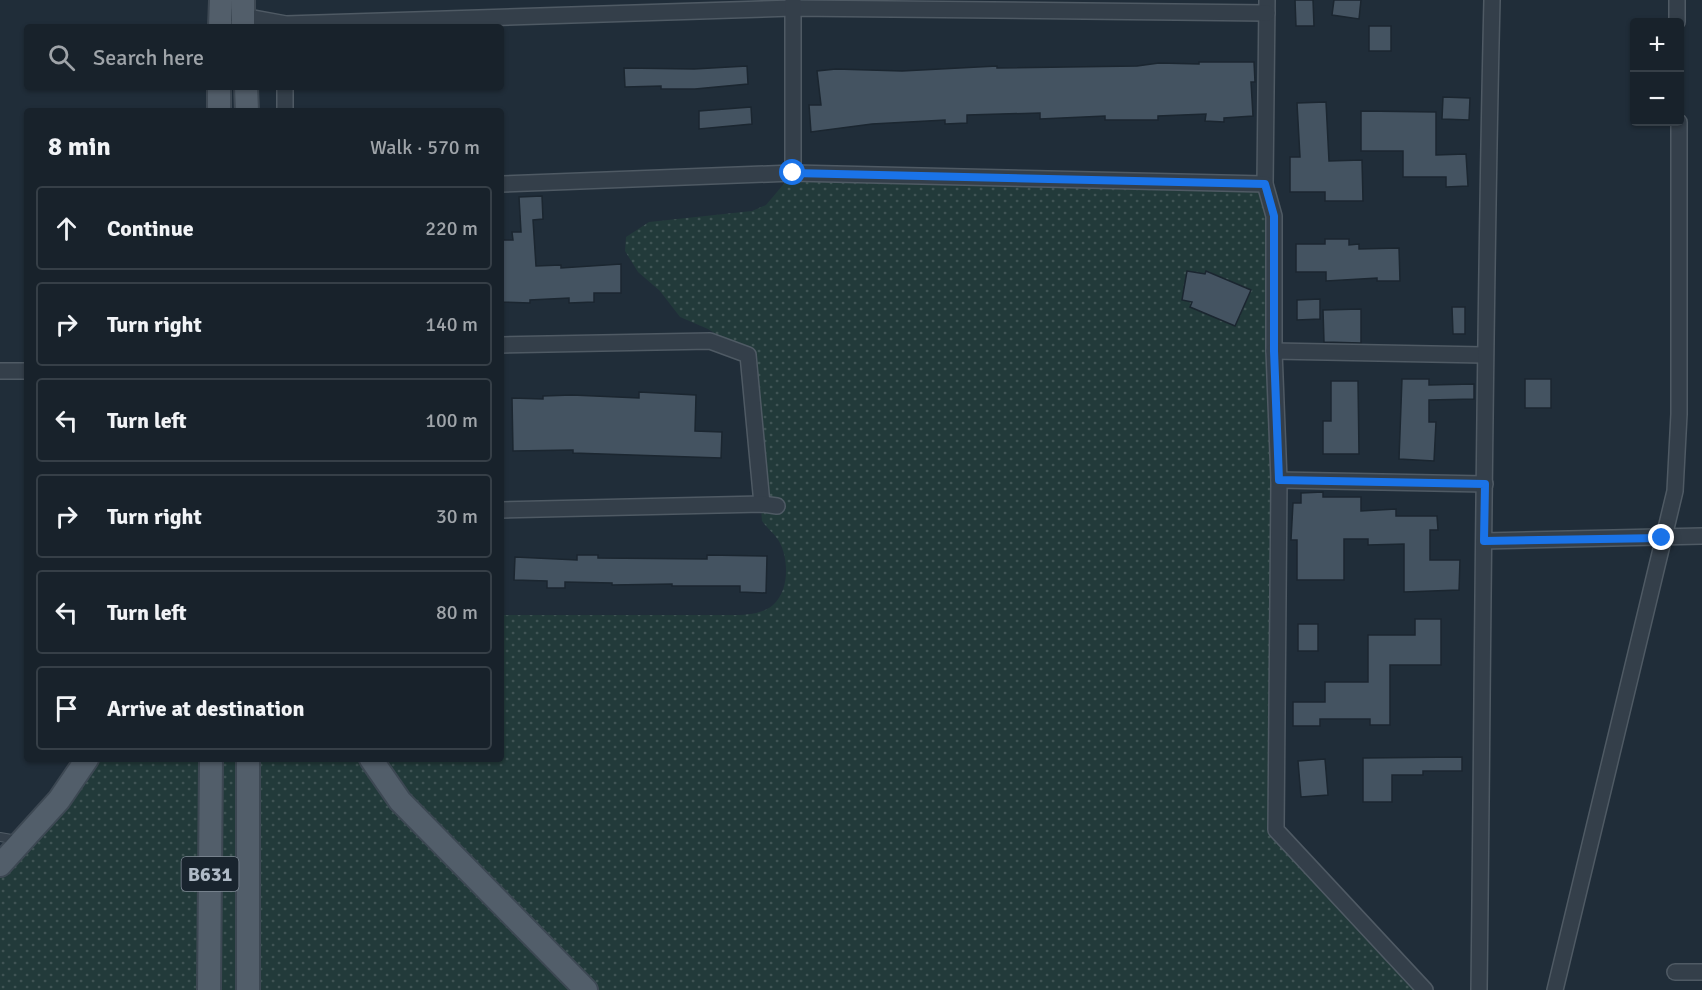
<!DOCTYPE html>
<html lang="en">
<head>
<meta charset="utf-8">
<style>
	body { margin:0; font-family:Signika,sans-serif; background:#252f37; color:#f1f3f6 }
	.controls { position:absolute; right:18px; top:18px; display:grid; overflow:hidden; border-radius:6px; box-shadow:0 2px 4px #0004 }
	.controls button { width:54px; height:54px; display:grid; place-items:center; padding:0; border:0; border-bottom:2px solid #363f47; background:#18222b; color:#f1f3f6; font:30px sans-serif }
	.stop { position:absolute; width:18px; height:18px; margin:-14px; border:4px solid #1a73e8; border-radius:50%; background:#fff }
	.stop.end { background:#1a73e8; border-color:#fff; box-shadow:0 2px 6px #0008 }
	.list { margin:0; padding:0; list-style:none }
	h2 { display:flex; justify-content:space-between; align-items:center; height:78px; margin:0; padding:0 24px; font-size:26px }
	h2 small { font-size:20px; font-weight:400; color:#9fa4a9 }
	.list li { display:grid; grid-template-columns:39px 1fr auto; gap:18px; align-items:center; box-sizing:border-box; height:84px; margin:0 12px 12px; padding:0 12px; border:2px solid #363f47; border-radius:6px }
	.list b { display:block; font-size:22px; white-space:nowrap }
	.list em { font-size:20px; font-style:normal; color:#9fa4a9 }
	.icon { flex:none; width:33px; height:33px; fill:none; stroke:currentColor; stroke-width:2; stroke-linecap:round; stroke-linejoin:round }
	.map { position:relative; flex:none; width:1702px; height:990px; overflow:hidden }
	.search { position:absolute; background:#18222b; box-shadow:0 2px 4px #0004; left:24px; top:24px; width:480px; height:66px; display:flex; align-items:center; gap:15px; box-sizing:border-box; padding:0 21px; border-radius:6px; color:#9fa4a9; font-size:22px }
	.panel { position:absolute; background:#18222b; box-shadow:0 2px 4px #0004; left:24px; top:108px; width:480px; height:654px; border-radius:6px }
	.map>svg:first-child { display:block }
	.grass { fill:url(#grass-dots) }
	.building { fill:#445361; stroke:#1b2630; stroke-width:1.5 }
	.lines { fill:none; stroke-linecap:round; stroke-linejoin:round }
	.service-casing { stroke:#4f5a64; stroke-width:10 }
	.minor-casing { stroke:#4f5a64; stroke-width:18 }
	.primary-casing { stroke:#3d4853; stroke-width:26 }
	.service { stroke:#343f4a; stroke-width:8 }
	.minor { stroke:#343f4a; stroke-width:15 }
	.primary { stroke:#525e6a; stroke-width:22 }
	.route { stroke:#1a73e8; stroke-width:8 }
	.labels { text-anchor:middle; stroke-width:4.5; stroke-linejoin:round; paint-order:stroke }
	.shield { fill:#19242e; stroke:#828d98; stroke-width:1.5 }
	.shield-label { font-size:20px; font-weight:bold; fill:#afbac6 }
</style>
</head>
<body>
<div class="map">
<svg width="1702" height="990" viewBox="0 0 1702 990">
	<defs>
		<pattern id="grass-dots" width="8" height="8" patternUnits="userSpaceOnUse" patternTransform="scale(1.5)"><rect width="8" height="8" fill="#223a3a"/><path d="M2 2h.1M6 6h.1" fill="none" stroke="#405455" stroke-width="1.8" stroke-linecap="round"/></pattern>
	</defs>
	<rect width="100%" height="100%" fill="#202d39"/>
	<path class="grass" d="M793 173 1265 184 1274 216 1276 830 1425 990H0V865L87 759H501V615H732C745 615 763 614 773 605 789 591 789 561 780 543 776 535 767 528 762 521L748 355 708 329 680 317 660 291 638 272 625 251 626 237 649 222 752 211 766 205Z"/>
	<g class="building">
		<path d="M1295 0H1313L1314 26H1296Z"/>
		<path d="M1334 0H1361L1359 19 1332 15Z"/>
		<rect x="1369" y="26" width="22" height="25"/>
		<path d="M1199 62H1254L1255 82H1251L1253 116 1224 118V122L1205 121 1206 114 1158 116V120H1105V116L1040 119V113L967 115V123L945 124V120L872 124 811 132 809 105H821L817 71 836 69 902 71 997 66V68L1137 66 1159 63 1199 64Z"/>
		<path d="M747 66 748 84 695 89H661V86L625 87 624 68 694 69Z"/>
		<path d="M1443 97 1470 98 1469 120 1442 119Z"/>
		<path d="M1326 102 1329 161 1362 160 1363 201H1325V192H1290V157H1300L1297 103Z"/>
		<path d="M751 107 752 124 699 129V111Z"/>
		<path d="M1361 111 1436 112V155L1466 154 1468 186 1446 187V177H1403V151H1361Z"/>
		<path d="M542 196 543 219 533 220 536 266 561 265V268L621 264V293H594V302L569 303V298L530 300V303L501 302V240H513L512 232H521L519 197Z"/>
		<path d="M1325 239H1349V245L1359 244V249L1399 248 1400 281H1377V278L1326 281V272H1296V244H1325Z"/>
		<path d="M1187 271 1205 274 1206 271 1251 290 1235 326 1190 307 1192 302 1182 300Z"/>
		<path d="M1320 299V319L1297 320V300Z"/>
		<path d="M1452 307H1465V334H1453Z"/>
		<path d="M1361 309V343L1324 342 1323 310Z"/>
		<path d="M1402 379H1429V385L1474 384V399L1429 400V422H1436L1434 461 1399 459Z"/>
		<rect x="1525" y="379" width="26" height="29"/>
		<path d="M1331 381H1358L1359 454H1323V421H1331Z"/>
		<path d="M639 392 696 395 695 431 722 432 721 458 573 453V450L513 451 512 398 543 399V396L572 395 639 398Z"/>
		<path d="M1323 492V497H1361V511L1396 509V516H1437L1438 530H1430V560H1460L1459 590 1404 592V544L1368 545V539H1344V580H1297V540H1291L1293 503H1301V493Z"/>
		<path d="M577 555H598V558L707 559V555L767 556 766 593 740 592V586H672V584L612 585V583L565 582V588H547V581L514 580 515 557 577 560Z"/>
		<path d="M1415 619H1441V665H1390V725H1370V719H1320V726H1293V702H1325V682H1368V635H1415Z"/>
		<rect x="1298" y="624" width="20" height="27"/>
		<path d="M1462 757V771H1423V775H1392V802H1363V758Z"/>
		<path d="M1325 759 1328 795 1301 797 1298 761Z"/>
	</g>
	<g class="lines">
		<g class="service-casing">
			<path id="service" d="M0 837 17 840"/>
		</g>
		<g class="minor-casing">
			<g id="minor">
				<path d="M1267 0 1265 184 1274 216V351L1279 480 1276 830 1425 990"/>
				<path d="M1677 0V22"/>
				<path d="M236 15 286 24 793 8 1267 13"/>
				<path d="M285 111V87"/>
				<path d="M793 173V0"/>
				<path d="M501 184 793 173 1265 184"/>
				<path d="M501 345 710 341 748 355 762 504"/>
				<path d="M1274 351 1484 355"/>
				<path d="M0 371H27"/>
				<path d="M1279 480 1485 484"/>
				<path d="M501 510 762 504 777 506"/>
				<path d="M1484 541 1702 536"/>
				<path d="M1675 972H1702"/>
				<path d="M1479 990C1483 660 1484 330 1492 0"/>
				<path d="M1555 990 1675 491 1679 414V122"/>
			</g>
		</g>
		<g class="primary-casing">
			<g id="primary">
				<path d="M243 0V27"/>
				<path d="M220 27 221 0"/>
				<path d="M246 87 247 111"/>
				<path d="M219 111V87"/>
				<path d="M248 759V990"/>
				<path d="M371 759 400 801 586 990"/>
				<path d="M0 865 59 800 87 759"/>
				<path d="M209 990 211 759"/>
			</g>
		</g>
		<use href="#service" class="service"/>
		<use href="#minor" class="minor"/>
		<use href="#primary" class="primary"/>
	</g>
	<g class="lines">
		<path class="route" d="M793 173 1265 184 1274 216V351L1279 480 1485 484 1484 541 1662 538"/>
	</g>
	<g class="labels">
		<rect class="shield" x="181.5" y="857" width="57" height="34" rx="4.5"/>
		<g class="shield-label">
			<text x="210" y="881">B631</text>
		</g>
	</g>
</svg>
<div class="controls">
<button>+</button>
<button>−</button>
</div>
<div class="stop" style="left:793px;top:173px"></div>
<div class="stop end" style="left:1662px;top:538px"></div>
<div class="search"><svg class="icon" aria-label="search" viewBox="0 0 24 24"><circle cx="10" cy="10" r="6"/><path d="M15 15l6 6"/></svg>Search here</div>
<section class="panel">
<h2>8 min<small>Walk · 570 m</small></h2>
<ul class="list">
<li><svg class="icon" aria-label="ahead" viewBox="0 0 24 24"><path d="M12 20V5M6 11l6-6 6 6"/></svg><div><b>Continue</b></div><em>220 m</em></li>
<li><svg class="icon" aria-label="right" viewBox="0 0 24 24"><path d="M7 20v-9h11M14 6l5 5-5 5"/></svg><div><b>Turn right</b></div><em>140 m</em></li>
<li><svg class="icon" aria-label="left" viewBox="0 0 24 24"><path d="M17 20v-9H6M10 6l-5 5 5 5"/></svg><div><b>Turn left</b></div><em>100 m</em></li>
<li><svg class="icon" aria-label="right" viewBox="0 0 24 24"><path d="M7 20v-9h11M14 6l5 5-5 5"/></svg><div><b>Turn right</b></div><em>30 m</em></li>
<li><svg class="icon" aria-label="left" viewBox="0 0 24 24"><path d="M17 20v-9H6M10 6l-5 5 5 5"/></svg><div><b>Turn left</b></div><em>80 m</em></li>
<li><svg class="icon" aria-label="arrive" viewBox="0 0 24 24"><path d="M6 21V4h12l-3 4 3 4H6"/></svg><div><b>Arrive at destination</b></div></li>
</ul>
</section>
</div>
</body>
</html>
